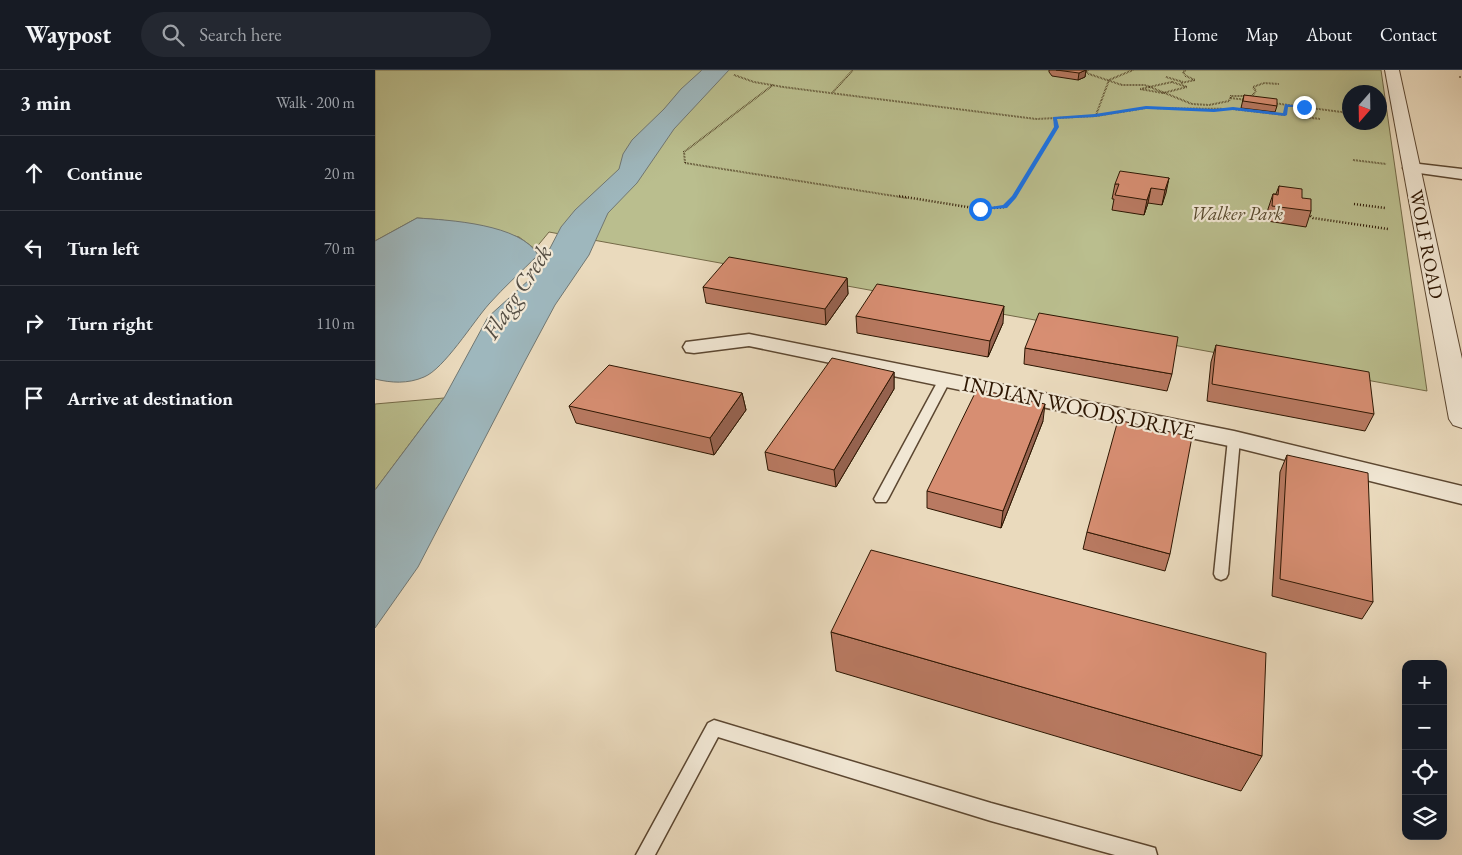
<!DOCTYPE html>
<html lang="en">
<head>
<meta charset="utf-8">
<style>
	body { margin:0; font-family:"EB Garamond",serif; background:#242831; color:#f1f3f6 }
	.controls { position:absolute; right:15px; bottom:15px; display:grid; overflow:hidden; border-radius:10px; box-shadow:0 5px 20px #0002 }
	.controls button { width:45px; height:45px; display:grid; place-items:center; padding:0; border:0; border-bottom:1px solid #363941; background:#171b24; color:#f1f3f6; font:25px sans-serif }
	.compass { position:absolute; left:967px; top:15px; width:45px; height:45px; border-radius:50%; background:#171b24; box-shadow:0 5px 20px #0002; rotate:200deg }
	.stop { position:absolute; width:15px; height:15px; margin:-11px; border:4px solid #1a73e8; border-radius:50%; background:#fff }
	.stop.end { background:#1a73e8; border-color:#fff; box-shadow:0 1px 5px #0008 }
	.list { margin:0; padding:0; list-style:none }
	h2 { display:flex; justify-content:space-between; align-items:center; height:65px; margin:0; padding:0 20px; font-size:21px }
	h2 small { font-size:16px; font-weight:400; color:#9ea1a6 }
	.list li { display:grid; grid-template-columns:32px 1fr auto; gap:15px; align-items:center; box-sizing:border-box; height:75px; padding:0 20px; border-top:1px solid #363941 }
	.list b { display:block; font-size:19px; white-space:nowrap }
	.list em { font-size:16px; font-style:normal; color:#9ea1a6 }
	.icon { flex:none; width:28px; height:28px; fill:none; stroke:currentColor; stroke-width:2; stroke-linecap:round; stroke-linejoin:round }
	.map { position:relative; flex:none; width:1087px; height:785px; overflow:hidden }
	header { display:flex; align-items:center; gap:30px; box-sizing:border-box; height:70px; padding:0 25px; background:#171b24; border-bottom:1px solid #363941 }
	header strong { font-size:24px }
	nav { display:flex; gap:28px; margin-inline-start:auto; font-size:18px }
	.search { width:350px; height:45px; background:#242831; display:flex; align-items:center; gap:12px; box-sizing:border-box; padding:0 18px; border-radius:28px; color:#9ea1a6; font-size:19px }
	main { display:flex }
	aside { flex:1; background:#171b24 }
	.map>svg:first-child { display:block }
	.green { fill:#babe8e; stroke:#746a48; fill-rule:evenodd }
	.water { fill:#9eb7bd; stroke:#717772 }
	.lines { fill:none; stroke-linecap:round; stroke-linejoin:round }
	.service-casing { stroke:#5c4731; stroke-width:3 }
	.minor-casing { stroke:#5c4731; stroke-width:3 }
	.tertiary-casing { stroke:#5c4731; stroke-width:2 }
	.path-far1 { stroke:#2d1602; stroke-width:2; stroke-dasharray:0.5 1; stroke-linecap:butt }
	.path { stroke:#2d1602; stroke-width:2.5; stroke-dasharray:1 2; stroke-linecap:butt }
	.service { fill:#f1e7d4; fill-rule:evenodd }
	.minor { fill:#f1e7d4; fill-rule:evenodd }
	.tertiary { fill:#f1e7d4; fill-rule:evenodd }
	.wall { fill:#b97a62; stroke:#2d1602 }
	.shaded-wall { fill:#966350; stroke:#2d1602 }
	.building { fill:#d78e72; stroke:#2d1602 }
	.route { fill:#1a73e8 }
	.labels { text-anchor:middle; stroke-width:4.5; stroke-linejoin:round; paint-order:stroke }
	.far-park-label { font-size:19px; font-style:italic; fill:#57482c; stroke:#f1e7d4 }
	.far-street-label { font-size:19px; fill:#2d1602; stroke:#f1e7d4 }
	.street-label { font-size:22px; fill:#2d1602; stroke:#f1e7d4 }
	.water-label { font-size:24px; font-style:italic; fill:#554e43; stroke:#f1e7d4 }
</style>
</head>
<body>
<header>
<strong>Waypost</strong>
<div class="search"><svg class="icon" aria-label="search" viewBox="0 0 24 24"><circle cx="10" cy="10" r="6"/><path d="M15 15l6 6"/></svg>Search here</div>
<nav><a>Home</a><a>Map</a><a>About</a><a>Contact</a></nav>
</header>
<main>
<aside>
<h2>3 min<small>Walk · 200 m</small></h2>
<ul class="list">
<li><svg class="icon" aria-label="ahead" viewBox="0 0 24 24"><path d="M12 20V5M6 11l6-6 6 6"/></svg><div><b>Continue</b></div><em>20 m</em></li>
<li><svg class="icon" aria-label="left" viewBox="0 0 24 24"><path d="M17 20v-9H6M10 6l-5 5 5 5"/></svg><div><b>Turn left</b></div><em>70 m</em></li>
<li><svg class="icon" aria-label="right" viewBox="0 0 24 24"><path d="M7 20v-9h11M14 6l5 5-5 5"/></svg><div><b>Turn right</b></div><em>110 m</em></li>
<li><svg class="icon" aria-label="arrive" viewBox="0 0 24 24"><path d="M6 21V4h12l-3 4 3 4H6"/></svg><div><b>Arrive at destination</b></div></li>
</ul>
</aside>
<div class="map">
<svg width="1087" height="785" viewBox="0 0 1087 785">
	<rect width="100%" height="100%" fill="#eadabd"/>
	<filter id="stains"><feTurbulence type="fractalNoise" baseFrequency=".004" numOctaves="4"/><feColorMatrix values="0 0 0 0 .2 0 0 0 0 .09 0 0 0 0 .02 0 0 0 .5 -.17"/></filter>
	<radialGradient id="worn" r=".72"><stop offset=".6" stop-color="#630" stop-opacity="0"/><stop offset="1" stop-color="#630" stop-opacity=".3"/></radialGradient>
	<g class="green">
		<path d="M0 0H1006L1052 321 174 162 160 179 144 167 67 150 42 148 0 171ZM974 22H1004V52H974Z"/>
		<path d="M69 328 0 420V334Z"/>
	</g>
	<g class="water">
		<path d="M327 0H354L299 59 262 113 233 143 214 185 180 235 150 291 43 497 0 558V420L69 328 113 247 155 209 173 182 186 157 200 140 244 99 248 84 257 70 289 39 306 19Z"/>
		<path d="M42 148C74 150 146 154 163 185 147 201 129 217 114 234 98 252 69 299 49 307 33 314 16 313 0 309V171Z"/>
	</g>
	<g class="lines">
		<g class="service-casing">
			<g id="service">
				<path d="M570 306 576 309 513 429 511 432H501L499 429 564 309Z"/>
				<path d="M859 365 865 369 853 504 851 508 846 510 841 508 839 504 853 369Z"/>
				<path d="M339 650 616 733 773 776 780 778 782 785H740L616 751 343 667 280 785H261L333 653Z"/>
			</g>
		</g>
		<g class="minor-casing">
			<g id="minor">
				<path d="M1036 93 1087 99V109L1030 101 1028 98 1030 95Z"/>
				<path d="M374 264 859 361 1087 416V434L859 377 374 276 319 283 311 282 308 277 311 272 319 271Z"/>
			</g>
		</g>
		<g class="tertiary-casing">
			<path id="tertiary" d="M1010 0H1024L1087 289V358L1078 355 1074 349Z"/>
		</g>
		<g class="path-far1">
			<path d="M713 0 711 2 714 4 747 15H770L817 34 834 35 854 31 856 26H877L881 21 878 17 889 13 904 14"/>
			<path d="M359 5 379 12 408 17 661 49 721 46 771 38 858 39 910 45 911 35"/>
			<path d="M791 7 808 12"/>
			<path d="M1084 7H1087"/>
			<path d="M797 12 812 17 788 23 765 19Z"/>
			<path d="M806 13 820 10 811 6 808 2 811 0"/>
			<path d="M398 15 309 82 310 93 532 128"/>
			<path d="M458 22 478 0"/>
			<path d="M855 28 872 30"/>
			<path d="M898 33 974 43"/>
			<path d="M929 37V47L945 49"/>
			<path d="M721 45 734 10 758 0"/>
			<path d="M978 90 1011 94"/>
			<path d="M639 128 682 57 679 48"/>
		</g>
		<g class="path">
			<path d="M524 126 605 139 630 137 640 126"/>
			<path d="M979 134 1010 138"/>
			<path d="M933 144 938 148 1013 159"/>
		</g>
		<use href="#service" class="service"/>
		<use href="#minor" class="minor"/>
		<use href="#tertiary" class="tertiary"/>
	</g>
	<g class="wall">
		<path d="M674 0H711L710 7 703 10 677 6 674 2Z"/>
		<path d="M869 25 902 36 900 42 866 38Z"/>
		<path d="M794 108 787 135 773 133 769 145 737 140 739 129H737L740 114Z"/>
		<path d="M904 116 927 128 936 141 931 157 892 151 893 139 898 124H901Z"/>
		<path d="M472 208 473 224 451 255 331 233 328 217Z"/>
		<path d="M481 246 628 253 613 287 482 263Z"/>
		<path d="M841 275 999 344 990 361 832 331 836 292Z"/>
		<path d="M650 278 797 304 792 321 649 294Z"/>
		<path d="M519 302V319L461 417 393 400 390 382Z"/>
		<path d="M367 323 371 340 339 385 201 353 194 336Z"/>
		<path d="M668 351 626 458 552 438V421Z"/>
		<path d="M912 385 998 532 987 549 897 526 905 402Z"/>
		<path d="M712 462 795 484 790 501 708 479Z"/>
		<path d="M456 562 887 686 866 721 461 601Z"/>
	</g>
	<g class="shaded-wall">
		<path d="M711 0 710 7 703 10 704 3Z"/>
		<path d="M794 108 791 123 787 135 790 120Z"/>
		<path d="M776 118 773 133 769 145 772 130Z"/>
		<path d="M472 208 473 224 451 255 450 239Z"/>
		<path d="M629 236 628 253 613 287 615 271Z"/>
		<path d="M519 302V319L461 417 459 400Z"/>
		<path d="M367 323 371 340 339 385 335 368Z"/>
		<path d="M670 334 668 351 626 458 628 441Z"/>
	</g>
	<g class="building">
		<path d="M681 0H711L704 3Z"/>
		<path d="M869 25 902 29V36L868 31Z"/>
		<path d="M745 101 794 108 790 120 776 118 772 130 740 125 744 114H740Z"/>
		<path d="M904 116 927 119V128L936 129V141L897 136 898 124 903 125Z"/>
		<path d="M354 187 472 208 450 239 328 217Z"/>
		<path d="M502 214 629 236 615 271 481 246Z"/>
		<path d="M664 243 803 267 797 304 650 278Z"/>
		<path d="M841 275 994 302 999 344 837 314Z"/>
		<path d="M457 288 519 302 459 400 390 382Z"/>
		<path d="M234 295 367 323 335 368 194 336Z"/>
		<path d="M602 319 670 334 628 441 552 421Z"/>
		<path d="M743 350 817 367 795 484 712 462Z"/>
		<path d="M912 385 993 403 998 532 905 509Z"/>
		<path d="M496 480 891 583 887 686 456 562Z"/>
	</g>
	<path class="route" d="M910 34 931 37H913L912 45 910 46 858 40 839 42 771 39 720 47 682 49 684 57 641 128 632 138 605 140 602 139 628 135 637 126 679 57 678 47 720 44 771 36 839 39 858 37 908 43Z"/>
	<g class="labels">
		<g class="far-park-label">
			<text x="862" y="150">Walker Park</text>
		</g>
		<g class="far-street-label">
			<text transform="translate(1052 174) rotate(79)" y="7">WOLF ROAD</text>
		</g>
		<g class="street-label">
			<text transform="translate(704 337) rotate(12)" y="8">INDIAN WOODS DRIVE</text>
		</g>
		<g class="water-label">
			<text transform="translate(142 222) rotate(-57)" y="8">Flagg Creek</text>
		</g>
	</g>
	<rect width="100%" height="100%" filter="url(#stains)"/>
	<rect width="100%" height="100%" fill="url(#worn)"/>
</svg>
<div class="controls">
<button>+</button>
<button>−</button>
<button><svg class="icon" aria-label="locate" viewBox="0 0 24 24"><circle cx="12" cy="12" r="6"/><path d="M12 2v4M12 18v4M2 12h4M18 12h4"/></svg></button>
<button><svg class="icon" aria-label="layers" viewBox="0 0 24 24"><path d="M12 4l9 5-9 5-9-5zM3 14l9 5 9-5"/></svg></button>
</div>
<svg class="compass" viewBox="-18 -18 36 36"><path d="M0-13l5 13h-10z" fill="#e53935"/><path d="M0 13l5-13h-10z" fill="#9ea1a6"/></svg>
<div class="stop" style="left:605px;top:139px"></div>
<div class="stop end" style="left:929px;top:37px"></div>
</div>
</main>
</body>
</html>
